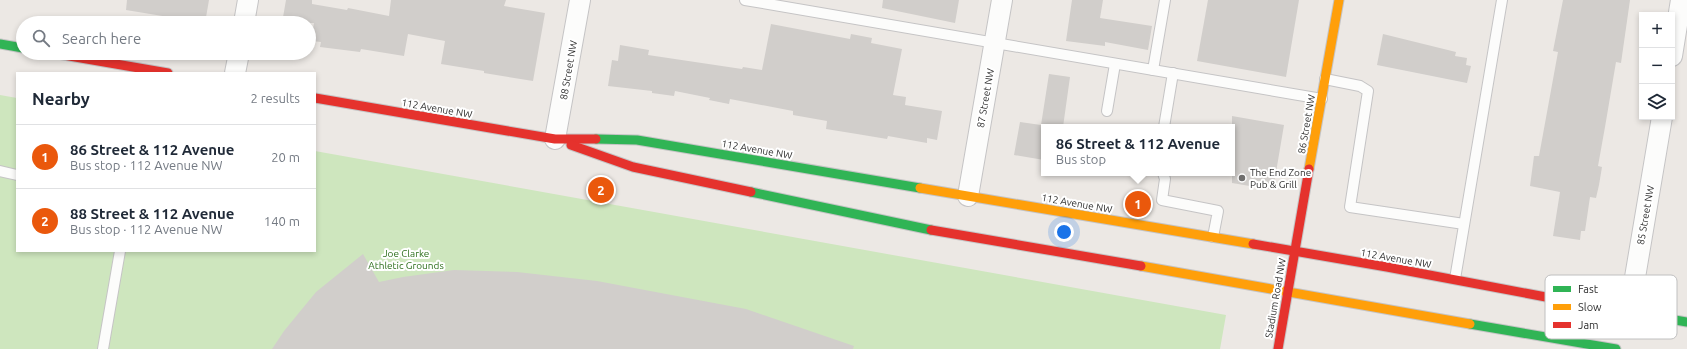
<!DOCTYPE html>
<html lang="en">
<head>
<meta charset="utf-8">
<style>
	body { margin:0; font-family:Ubuntu,sans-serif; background:#f6f6f7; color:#1f2937 }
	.controls { position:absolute; right:12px; top:12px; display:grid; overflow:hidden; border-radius:0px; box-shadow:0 2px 6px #0003 }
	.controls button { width:36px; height:36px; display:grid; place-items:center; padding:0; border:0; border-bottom:1px solid #e0e1e3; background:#fff; color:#1f2937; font:20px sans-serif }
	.you { position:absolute; left:1064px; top:232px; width:14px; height:14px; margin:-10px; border:3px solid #fff; border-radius:50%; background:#1a73e8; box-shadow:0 0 0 6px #1a73e833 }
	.badge { display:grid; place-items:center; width:26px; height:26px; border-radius:50%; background:#ea580c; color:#fff; font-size:13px; font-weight:700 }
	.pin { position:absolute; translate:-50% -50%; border:2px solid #fff; box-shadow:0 1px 4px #0006 }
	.popup { position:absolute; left:1041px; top:124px; width:194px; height:52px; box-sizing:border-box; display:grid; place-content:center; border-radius:0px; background:#fff; filter:drop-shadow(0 1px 3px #0005); font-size:13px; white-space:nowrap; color:#747a83 }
	.popup b { font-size:15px; color:#1f2937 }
	.popup::after { content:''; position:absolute; left:50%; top:100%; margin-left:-8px; border:8px solid transparent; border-top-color:#fff }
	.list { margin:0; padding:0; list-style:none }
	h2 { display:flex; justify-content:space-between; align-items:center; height:52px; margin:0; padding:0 16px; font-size:17px }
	h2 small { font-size:13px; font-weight:400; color:#747a83 }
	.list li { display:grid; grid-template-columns:26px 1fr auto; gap:12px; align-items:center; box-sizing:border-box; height:64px; padding:0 16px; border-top:1px solid #e0e1e3 }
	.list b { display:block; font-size:15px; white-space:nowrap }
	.list p { margin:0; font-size:13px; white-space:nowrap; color:#747a83 }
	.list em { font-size:13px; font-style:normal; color:#747a83 }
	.icon { flex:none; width:22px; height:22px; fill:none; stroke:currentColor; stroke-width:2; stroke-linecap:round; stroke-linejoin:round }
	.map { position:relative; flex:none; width:1687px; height:349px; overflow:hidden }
	.search { position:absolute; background:#fff; box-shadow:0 2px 6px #0003; left:16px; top:16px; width:300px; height:44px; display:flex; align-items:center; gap:10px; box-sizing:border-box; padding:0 14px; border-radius:22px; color:#747a83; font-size:15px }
	.panel { position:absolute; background:#fff; box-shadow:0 2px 6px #0003; left:16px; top:72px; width:300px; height:180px; border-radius:0px }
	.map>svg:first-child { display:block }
	.green { fill:#cee6be }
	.building { fill:#d1cecb }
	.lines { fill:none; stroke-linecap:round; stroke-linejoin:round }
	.lane-casing { stroke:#c5c4c5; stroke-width:12 }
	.street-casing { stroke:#c5c4c5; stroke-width:22 }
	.fast-casing { stroke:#c5c4c5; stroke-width:11 }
	.slow-casing { stroke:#c5c4c5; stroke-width:11 }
	.jam-casing { stroke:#c5c4c5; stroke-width:11 }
	.lane { stroke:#fcfcfb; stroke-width:10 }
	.street { stroke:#fcfcfb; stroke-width:20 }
	.fast { stroke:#30b455; stroke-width:9 }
	.slow { stroke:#ff9f0a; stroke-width:9 }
	.jam { stroke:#e5322d; stroke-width:9 }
	.poi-dot { fill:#706f6e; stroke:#fff; stroke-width:1.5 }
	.labels { text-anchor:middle; stroke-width:4; stroke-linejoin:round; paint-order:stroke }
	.street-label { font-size:10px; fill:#2e2e2e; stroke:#fff }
	.poi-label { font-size:10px; fill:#2e2e2e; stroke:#fff; text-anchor:start }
	.park-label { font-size:10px; fill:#2c6e1b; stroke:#fff }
	.key { fill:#fff; stroke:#c0c0c0; stroke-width:1 }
	.key-label { font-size:11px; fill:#2e2e2e }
</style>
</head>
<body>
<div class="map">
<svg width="1687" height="349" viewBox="0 0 1687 349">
	<rect width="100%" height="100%" fill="#ece8e4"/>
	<path class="green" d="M0 95 17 98V251H315V151L1226 315 1220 349H0Z"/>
	<g class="building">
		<path d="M127 0H209L205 23 126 10Z"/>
		<path d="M286 0H312V4L347 10 348 8 389 16 391 0H506L504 6 545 13 533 81 484 73V71L441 64 445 41 408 34 404 56 361 49 360 52 320 47 321 42 311 41 314 23H282Z"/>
		<path d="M883 0H959L955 23 882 8Z"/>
		<path d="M1072 0H1103L1100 18 1152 26 1148 50 1105 42V46L1066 41Z"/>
		<path d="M1208 0H1299L1286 77 1197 61Z"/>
		<path d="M1563 0H1630L1621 63 1616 62 1605 127 1598 166 1602 167 1599 185 1596 198 1590 197 1585 231H1581L1580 240 1553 236 1560 192 1530 186 1534 156H1539L1558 52 1553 51Z"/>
		<path d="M771 24 850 39 851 34 872 38 871 43 902 49 893 95 906 97 905 105 942 111 937 140 927 138V143L888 136 887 139 857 134 826 129 827 121 793 115V111L730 99 729 104 709 100 710 98 675 91 674 96 652 93V91L608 86 612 60 618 61 620 45 649 50 648 55 742 69 743 67 762 70Z"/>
		<path d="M1383 34 1456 52 1455 56 1467 58 1466 65 1471 66 1467 83 1377 65Z"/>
		<path d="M1049 74 1070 77 1063 127H1044V160L1014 155 1020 122 1041 125Z"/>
		<path d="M1232 116 1284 125 1273 190 1232 183Z"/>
		<path d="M363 254 379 282 403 277 454 270 517 272 597 281 746 309 854 346 853 349H272L284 331 316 292Z"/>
	</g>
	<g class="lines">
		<g class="lane-casing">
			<g id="lane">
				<path d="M745 0 1322 99"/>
				<path d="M1153 70 1165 0"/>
				<path d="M1325 79 1360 86 1368 91 1350 207 1464 224"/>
				<path d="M1107 111 1115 64"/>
				<path d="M1164 127 1173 73"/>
				<path d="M0 171 17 175"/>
				<path d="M1163 173 1165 179 1162 200 1218 211 1213 237"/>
				<path d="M1455 279 1502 0"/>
				<path d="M103 349 120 251"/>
			</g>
		</g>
		<g class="street-casing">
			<g id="street">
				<path d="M244 23 248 0"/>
				<path d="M1672 56 1681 0"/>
				<path d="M235 73 239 53"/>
				<path d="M555 139 580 0"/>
				<path d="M968 196 1002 0"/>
				<path d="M1629 313 1662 117"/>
			</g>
		</g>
		<g class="fast-casing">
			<g id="fast">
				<path d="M0 44 23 48"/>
				<path d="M596 139 637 140 920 188"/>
				<path d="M751 192 931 230"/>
				<path d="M1583 304 1687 322"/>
				<path d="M1470 324 1616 349"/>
			</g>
		</g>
		<g class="slow-casing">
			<g id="slow">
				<path d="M1309 169 1339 0"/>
				<path d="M920 188 1253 244"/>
				<path d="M1141 266 1470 324"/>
			</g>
		</g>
		<g class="jam-casing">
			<g id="jam">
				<path d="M52 53 168 73"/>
				<path d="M315 98 555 139H596"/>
				<path d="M571 145 633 167 751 192"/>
				<path d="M931 230 1141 266"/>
				<path d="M1253 244 1387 267 1583 304"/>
				<path d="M1278 349 1309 169"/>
			</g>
		</g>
		<use href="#lane" class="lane"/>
		<use href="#street" class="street"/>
		<use href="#fast" class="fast"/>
		<use href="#slow" class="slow"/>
		<use href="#jam" class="jam"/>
	</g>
	<circle class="poi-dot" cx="1242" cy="178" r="4"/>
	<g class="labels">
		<g class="street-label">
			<text transform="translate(568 70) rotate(-80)" y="4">88 Street NW</text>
			<text transform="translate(985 98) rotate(-80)" y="4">87 Street NW</text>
			<text transform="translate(437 108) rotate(10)" y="4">112 Avenue NW</text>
			<text transform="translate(1306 124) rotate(-80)" y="4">86 Street NW</text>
			<text transform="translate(757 149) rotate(10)" y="4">112 Avenue NW</text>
			<text transform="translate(1077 203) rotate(10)" y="4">112 Avenue NW</text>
			<text transform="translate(1645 215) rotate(-80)" y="4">85 Street NW</text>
			<text transform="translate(1396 258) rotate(10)" y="4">112 Avenue NW</text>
			<text transform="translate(1275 298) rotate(-80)" y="4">Stadium Road NW</text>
		</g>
		<g class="poi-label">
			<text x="1250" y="176">The End Zone<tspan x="1250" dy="12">Pub &amp; Grill</tspan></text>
		</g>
		<g class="park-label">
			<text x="406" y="257">Joe Clarke<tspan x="406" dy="12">Athletic Grounds</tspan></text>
		</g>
	</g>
	<rect x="1545" y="275" width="132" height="64" rx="6" class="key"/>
	<rect x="1553" y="286" width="18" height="6" fill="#30b455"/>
	<rect x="1553" y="304" width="18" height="6" fill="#ff9f0a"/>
	<rect x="1553" y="322" width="18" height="6" fill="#e5322d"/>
	<g class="key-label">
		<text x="1578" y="293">Fast</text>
		<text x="1578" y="311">Slow</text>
		<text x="1578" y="329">Jam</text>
	</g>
</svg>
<div class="controls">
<button>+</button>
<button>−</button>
<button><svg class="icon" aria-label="layers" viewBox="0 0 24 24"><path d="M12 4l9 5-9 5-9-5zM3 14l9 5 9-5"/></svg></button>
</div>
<div class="you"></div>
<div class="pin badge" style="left:1138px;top:204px">1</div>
<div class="popup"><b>86 Street &amp; 112 Avenue</b>Bus stop</div>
<div class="pin badge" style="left:601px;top:190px">2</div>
<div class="search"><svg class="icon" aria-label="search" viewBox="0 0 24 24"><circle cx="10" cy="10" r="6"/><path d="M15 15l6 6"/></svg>Search here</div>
<section class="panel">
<h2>Nearby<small>2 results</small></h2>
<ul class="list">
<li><span class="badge">1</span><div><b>86 Street &amp; 112 Avenue</b><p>Bus stop · 112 Avenue NW</p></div><em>20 m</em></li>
<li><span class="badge">2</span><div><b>88 Street &amp; 112 Avenue</b><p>Bus stop · 112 Avenue NW</p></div><em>140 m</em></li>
</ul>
</section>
</div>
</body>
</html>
